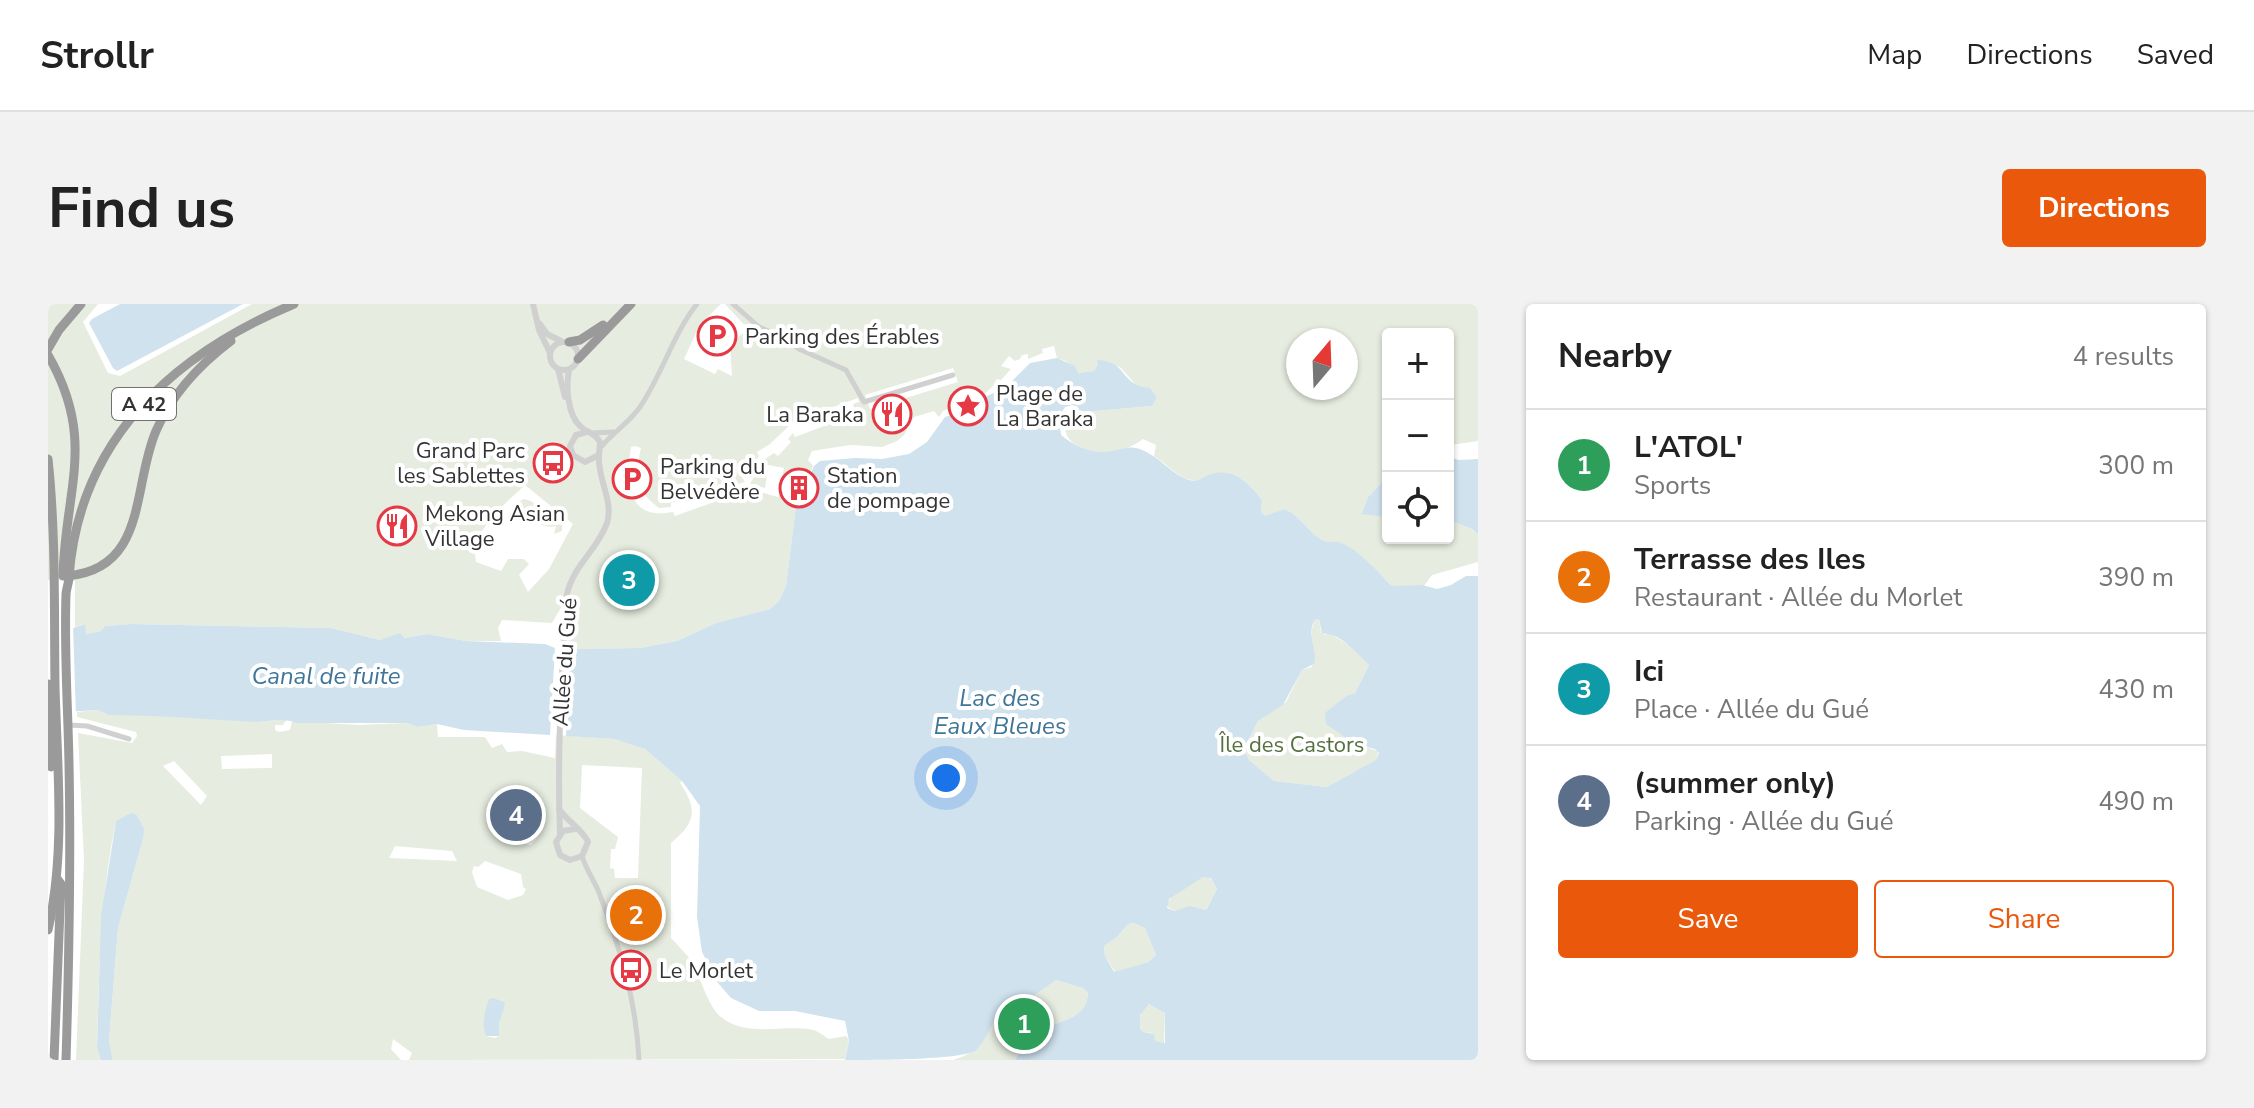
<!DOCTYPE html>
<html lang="en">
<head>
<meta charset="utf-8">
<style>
	body { margin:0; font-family:"Nunito Sans",sans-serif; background:#f2f2f2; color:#222 }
	.controls { position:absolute; right:24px; top:24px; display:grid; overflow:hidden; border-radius:8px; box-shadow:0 2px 6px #0004 }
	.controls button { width:72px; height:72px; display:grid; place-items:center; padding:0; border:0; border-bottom:2px solid #e0e0e0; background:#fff; color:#222; font:40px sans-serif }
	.compass { position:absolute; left:1238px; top:24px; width:72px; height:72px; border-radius:50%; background:#fff; box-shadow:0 2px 6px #0004; rotate:19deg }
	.you { position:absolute; left:898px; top:474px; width:28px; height:28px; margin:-20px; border:6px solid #fff; border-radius:50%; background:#1a73e8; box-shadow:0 0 0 12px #1a73e833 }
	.badge { display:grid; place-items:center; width:52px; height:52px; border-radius:50%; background:#ea580c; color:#fff; font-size:26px; font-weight:700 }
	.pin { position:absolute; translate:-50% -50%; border:4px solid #fff; box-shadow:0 2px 8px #0006 }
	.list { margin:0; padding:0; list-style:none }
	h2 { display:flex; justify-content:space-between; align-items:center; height:104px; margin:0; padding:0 32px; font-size:34px }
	h2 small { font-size:26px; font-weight:400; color:#767676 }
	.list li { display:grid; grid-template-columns:52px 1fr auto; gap:24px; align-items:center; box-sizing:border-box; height:112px; padding:0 32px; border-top:2px solid #e0e0e0 }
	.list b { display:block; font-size:30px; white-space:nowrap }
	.list p { margin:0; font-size:26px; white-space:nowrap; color:#767676 }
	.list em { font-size:26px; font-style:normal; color:#767676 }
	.actions { display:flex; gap:16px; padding:24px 32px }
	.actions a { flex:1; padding:18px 0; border:2px solid #ea580c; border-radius:8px; text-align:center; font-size:28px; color:#ea580c }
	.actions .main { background:#ea580c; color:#fff }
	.icon { flex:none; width:44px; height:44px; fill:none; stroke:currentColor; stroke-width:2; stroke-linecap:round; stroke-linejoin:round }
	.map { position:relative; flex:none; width:1430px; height:756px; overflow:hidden; border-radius:8px }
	header { display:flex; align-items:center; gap:48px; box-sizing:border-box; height:112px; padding:0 40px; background:#fff; border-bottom:2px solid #e0e0e0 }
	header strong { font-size:38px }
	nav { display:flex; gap:44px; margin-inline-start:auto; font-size:28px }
	.intro { display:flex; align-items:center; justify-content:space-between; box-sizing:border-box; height:192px; padding:0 48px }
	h1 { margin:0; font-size:56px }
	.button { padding:20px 36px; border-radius:8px; background:#ea580c; color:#fff; font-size:28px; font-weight:700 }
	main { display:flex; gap:48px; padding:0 48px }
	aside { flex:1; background:#fff; border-radius:8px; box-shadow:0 2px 6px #0004 }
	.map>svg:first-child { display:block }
	.green { fill:#e6ecdf; fill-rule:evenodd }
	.water { fill:#cfe2ee; fill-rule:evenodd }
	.pier { fill:#fff }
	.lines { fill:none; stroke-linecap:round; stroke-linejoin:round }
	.minor { stroke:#d0d0d0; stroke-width:5 }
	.tertiary { stroke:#d0d0d0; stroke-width:6 }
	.motorway { stroke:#9a9a9a; stroke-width:9 }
	.labels { text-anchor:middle; stroke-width:8; stroke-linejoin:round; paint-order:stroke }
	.shield { fill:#fff; stroke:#707070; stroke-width:2 }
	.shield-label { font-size:20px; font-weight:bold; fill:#333 }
	.poi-label { font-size:22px; fill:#333; stroke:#fff; text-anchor:start }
	.street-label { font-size:22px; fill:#333; stroke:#fff }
	.park-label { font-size:22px; fill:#56703f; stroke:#fff }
	.water-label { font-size:24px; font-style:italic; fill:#3f7597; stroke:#fff }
</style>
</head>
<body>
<header>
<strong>Strollr</strong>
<nav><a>Map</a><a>Directions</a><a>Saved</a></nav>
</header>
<div class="intro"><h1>Find us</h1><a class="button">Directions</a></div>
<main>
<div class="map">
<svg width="1430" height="756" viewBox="0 0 1430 756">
	<rect width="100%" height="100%" fill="#fff"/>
	<g class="green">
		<path d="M0 0H50L35 18 60 69 72 72 204 0H673L652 20 636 55 667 70 670 65 684 72 682 40 700 25 677 0H1430V137L1403 141 1400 139V30H1340V172L1320 193 1313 209 1340 213V234H1400V216L1424 225 1430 230V258L1384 271 1376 282H1344C1329 267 1314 251 1295 240 1289 237 1283 240 1277 237 1263 232 1253 212 1237 205L1217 213 1213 208 1214 196C1198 176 1189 165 1162 174 1156 176 1150 178 1143 176 1129 173 1118 159 1106 152L1108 141 1095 135C1085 143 1067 150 1053 149 1035 148 1008 135 1021 115L1020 110 1028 103 1036 108 1104 102 1109 94 1088 81 1072 63 1050 60 1046 67 1030 69 1018 57 1009 54 1006 42 994 45 995 49 980 55V50L974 51 972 55 967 57 961 52 953 62 963 65 953 76 949 75C940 95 913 101 895 107L891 113 886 107 866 113 856 131 849 137 834 143 802 141 764 147 760 156 765 162 748 203 738 282 731 297 722 305 668 319 629 337 592 344 522 345V337L513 336 514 302 504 319 454 316 450 324 453 337H418L379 330 355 334 352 330 332 336 283 324 83 320 57 322 53 327 37 330V320L27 323V277L0 276ZM1250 36H1298V84H1250ZM905 64 910 78 822 105 817 91ZM810 94 811 98 805 100 808 110 747 133 745 129 740 135 743 138 730 152 726 149 714 157 702 180 717 184 720 166 714 165 715 160 736 164 730 193 698 184 677 190V194L627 212 625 208C579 217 577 179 583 143L587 142 593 144C586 174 587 185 611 204L623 203V199L697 178 694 173 704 154 707 158 711 152 709 148 722 140 746 117ZM477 181 525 220 501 265 480 288 471 271 481 260 476 255H460L453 267 428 258C422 227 457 200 477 181Z"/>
		<path d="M476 195 483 197 514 221V227L506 230 508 222C496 226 470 212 472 197Z"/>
		<path d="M1268 315H1271L1273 329 1277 331 1281 329 1307 345 1321 361 1307 389 1298 392 1288 401 1296 431 1307 440 1330 447 1329 456 1279 483 1226 477 1201 456 1196 445 1210 417 1238 398 1254 366 1264 363C1270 345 1258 329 1268 315Z"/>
		<path d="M50 406 60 411H124L210 418 239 415 235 421H227V426L231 428 242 426 244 417 311 421 359 419 370 423 389 420 390 433H437L444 444 454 440 459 448 474 447 507 454 508 431 567 435 582 439 597 445 634 477 632 479C650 506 648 518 623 539V634C630 642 638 649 644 658 652 673 661 704 673 713 699 734 735 720 765 726 770 727 776 732 781 735L798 732 801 736 797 755 361 756 364 749 345 735 343 745 353 756H65L61 737 70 624 95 535V524L89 511 68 517C52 592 51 668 49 744L53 756H28L36 556 30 429 84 439 89 432 88 428 29 413V408ZM224 450V464L174 465 173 452ZM126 457 159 492 153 501 115 462ZM534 461 594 464 590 574H567L566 565 562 564 563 545H567L570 533 532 504ZM451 495 489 496V514L452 515ZM490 517 495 521V526L483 541 452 536V518ZM347 542 404 547 409 557 341 554ZM437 557 473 570 475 583 478 585 475 591 460 596 429 583 424 568 426 562 430 563ZM441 695 457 702 451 720V732L447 734 438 732 436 726Z"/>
		<path d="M1159 572 1164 576 1169 585 1157 607C1141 602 1141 605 1127 607L1118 602C1123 589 1145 575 1159 572Z"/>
		<path d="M1086 619 1097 624 1108 651 1100 658 1067 668 1057 652 1056 642 1069 633 1080 620Z"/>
		<path d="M1008 676 1035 684 1040 689C1038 722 999 715 980 733 975 739 971 749 967 756H905C938 746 937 732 952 703 973 706 991 688 1008 676Z"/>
		<path d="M1102 700 1117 709 1116 739 1107 737 1104 729 1095 728C1088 719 1092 704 1102 700Z"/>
	</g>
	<g class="water">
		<path d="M72 0H195L69 67 65 64 41 19 44 15Z"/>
		<path d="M1009 54 1027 62 1030 69 1046 67 1050 60 1049 56C1075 57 1072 72 1089 81 1093 84 1098 83 1102 84L1109 94 1104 102 1036 108 1025 101 1017 103 1011 113 1013 131C1027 143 1046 151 1064 147 1071 146 1081 142 1088 144 1109 149 1121 169 1141 176 1151 179 1154 173 1163 170 1187 163 1202 180 1214 196L1213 208 1217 212 1237 205C1253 212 1263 232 1277 237 1283 239 1283 237 1290 238 1306 241 1332 270 1344 282L1374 281 1389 285 1403 281 1418 272H1430V756H967C971 749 975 739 980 733 999 715 1038 722 1040 689L1035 684 1008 676C991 688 973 705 952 703 945 718 939 736 927 747 910 756 823 756 797 756L801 737 797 717 747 707H711L683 694 670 679 654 648 649 613 652 502 634 477 597 445 567 435 518 432 522 345 592 344 629 337 668 319 722 305 731 297 738 282 748 203 766 162 772 157 807 154 834 155 861 150 879 138 897 113 923 104 941 91 957 84 982 59ZM1268 315H1271L1274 330C1290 327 1309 349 1321 361L1307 389 1298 392 1277 409 1278 420 1307 440 1327 445 1331 449 1328 456 1279 483 1226 477 1201 456 1196 445 1210 417 1235 401 1254 366 1266 360C1270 344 1257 328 1268 315ZM1155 573 1163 574 1169 585 1158 606 1141 602 1127 607 1119 604 1121 595ZM1086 619 1097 624 1108 651 1100 658 1066 668 1057 652 1056 642 1069 633 1080 620ZM1101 700 1117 709V739L1107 737 1106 730 1095 728 1092 724V711Z"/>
		<path d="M1400 153 1411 156 1430 155V230L1424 225 1400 216Z"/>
		<path d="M1340 172V213L1313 210 1320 193Z"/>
		<path d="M37 320 38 330 53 327 57 322 83 320 283 324 332 336 352 329 356 334 379 330 418 337 497 340 507 344 502 431 416 426 389 420 370 423 359 419H249C234 413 221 418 206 418 157 415 109 411 60 411L50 406 0 409 19 326Z"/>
		<path d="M83 509 89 511 96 525 95 535 70 624 61 737 65 756H53L49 744 53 612 68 517Z"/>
		<path d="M445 694 456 698 457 702 451 720V732H438C433 723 437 705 441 695Z"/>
	</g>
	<path class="pier" d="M25 320 28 412 0 413V325Z"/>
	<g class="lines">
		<g class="minor">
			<path d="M685 0 711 23 734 33 751 45 798 66 816 98 905 71"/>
			<path d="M544 129 565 128"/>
			<path d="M553 143C565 128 581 119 592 103 614 71 625 30 649 0"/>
			<path d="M21 421 39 422 81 435"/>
			<path d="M534 552C538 565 545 575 550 586 572 644 588 694 591 756"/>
		</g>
		<g class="tertiary">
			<path d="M485 0 491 26 502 49"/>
			<path d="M492 20 499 30 513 37"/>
			<circle cx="516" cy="52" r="14"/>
			<path d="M510 65 517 93"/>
			<path d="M521 66C518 82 519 110 532 122 539 129 547 129 552 138L551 151 537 158 525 151 522 142 528 131 539 128"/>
			<path d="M511 505C519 517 536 527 540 538L534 552 522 556 512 551 508 538 515 527 527 525"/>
			<path d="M512 530C509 450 513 370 519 290 525 262 550 245 559 219 566 197 549 175 551 151"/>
		</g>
		<g class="motorway">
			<path d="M521 38 532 36 555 21"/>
			<path d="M0 45 11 26 33 0"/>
			<path d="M0 51C49 136 17 185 15 272"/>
			<path d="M530 55 583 0"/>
			<path d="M0 155C8 230 6 306 7 382 9 462 18 547 0 626"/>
			<path d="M19 272C100 265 84 182 108 127 124 90 151 61 183 37"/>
			<path d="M0 380 1 448"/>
			<path d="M2 443 3 463"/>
			<path d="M6 756 13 580 10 576"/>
			<path d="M18 756C21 657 23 559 21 460 20 404 16 347 18 291 18 285 21 279 21 273 31 136 124 51 246 0"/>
		</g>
	</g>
	<defs>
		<g id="parking-ring" transform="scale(2)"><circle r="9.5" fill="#fff" stroke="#e63946" stroke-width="1.5"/><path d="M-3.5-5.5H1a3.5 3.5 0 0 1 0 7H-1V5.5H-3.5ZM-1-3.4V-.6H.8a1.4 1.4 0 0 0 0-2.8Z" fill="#e63946"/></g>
		<g id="sight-ring" transform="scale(2)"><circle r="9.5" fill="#fff" stroke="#e63946" stroke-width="1.5"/><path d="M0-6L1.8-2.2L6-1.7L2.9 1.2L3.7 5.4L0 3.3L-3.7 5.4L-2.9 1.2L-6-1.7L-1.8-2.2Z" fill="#e63946"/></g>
		<g id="restaurant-ring" transform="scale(2)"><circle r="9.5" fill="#fff" stroke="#e63946" stroke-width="1.5"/><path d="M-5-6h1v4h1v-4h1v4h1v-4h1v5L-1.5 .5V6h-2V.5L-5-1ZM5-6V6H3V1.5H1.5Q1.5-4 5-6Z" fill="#e63946"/></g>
		<g id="bus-ring" transform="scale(2)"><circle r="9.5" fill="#fff" stroke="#e63946" stroke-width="1.5"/><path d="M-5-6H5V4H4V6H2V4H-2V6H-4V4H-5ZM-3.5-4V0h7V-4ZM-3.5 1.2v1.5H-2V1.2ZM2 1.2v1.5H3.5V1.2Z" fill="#e63946"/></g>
		<g id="building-ring" transform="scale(2)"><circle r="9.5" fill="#fff" stroke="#e63946" stroke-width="1.5"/><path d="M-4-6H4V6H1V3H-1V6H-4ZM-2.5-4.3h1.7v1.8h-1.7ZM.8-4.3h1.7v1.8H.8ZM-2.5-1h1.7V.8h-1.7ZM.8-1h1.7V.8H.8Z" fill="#e63946"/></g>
	</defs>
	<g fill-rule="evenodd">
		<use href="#parking-ring" x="669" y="32"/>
		<use href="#sight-ring" x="920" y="102"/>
		<use href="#restaurant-ring" x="844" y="110"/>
		<use href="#bus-ring" x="505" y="159"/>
		<use href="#parking-ring" x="584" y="175"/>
		<use href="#building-ring" x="751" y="184"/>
		<use href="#restaurant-ring" x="349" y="222"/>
		<use href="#bus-ring" x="583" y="666"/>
	</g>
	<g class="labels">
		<rect class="shield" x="64" y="84" width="64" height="32" rx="6"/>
		<g class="shield-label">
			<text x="96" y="107">A 42</text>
		</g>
		<g class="poi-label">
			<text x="697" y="40">Parking des Érables</text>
			<text x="948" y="97">Plage de<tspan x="948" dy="25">La Baraka</tspan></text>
			<text x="816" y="118" text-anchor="end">La Baraka</text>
			<text x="477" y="154" text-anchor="end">Grand Parc<tspan x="477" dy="25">les Sablettes</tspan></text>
			<text x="612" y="170">Parking du<tspan x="612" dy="25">Belvédère</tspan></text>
			<text x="779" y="179">Station<tspan x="779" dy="25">de pompage</tspan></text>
			<text x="377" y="217">Mekong Asian<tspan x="377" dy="25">Village</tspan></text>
			<text x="611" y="674">Le Morlet</text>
		</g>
		<g class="street-label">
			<text transform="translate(516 358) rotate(-86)" y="8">Allée du Gué</text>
		</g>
		<g class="park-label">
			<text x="1244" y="448">Île des Castors</text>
		</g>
		<g class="water-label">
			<text x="278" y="380">Canal de fuite</text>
			<text x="952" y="402">Lac des<tspan x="952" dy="28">Eaux Bleues</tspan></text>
		</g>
	</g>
</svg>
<div class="controls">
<button>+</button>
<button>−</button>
<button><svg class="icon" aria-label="locate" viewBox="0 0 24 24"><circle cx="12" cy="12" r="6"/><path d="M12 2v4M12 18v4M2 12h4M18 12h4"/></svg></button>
</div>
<svg class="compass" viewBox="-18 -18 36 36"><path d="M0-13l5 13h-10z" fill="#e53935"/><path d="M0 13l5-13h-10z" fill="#767676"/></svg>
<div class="you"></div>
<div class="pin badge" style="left:976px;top:720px;background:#2e9e5b">1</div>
<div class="pin badge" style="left:588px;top:611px;background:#e8710a">2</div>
<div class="pin badge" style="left:581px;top:276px;background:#0f9aa8">3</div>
<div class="pin badge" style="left:468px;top:511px;background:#5c6f8a">4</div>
</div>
<aside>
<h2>Nearby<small>4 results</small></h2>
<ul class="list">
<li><span class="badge" style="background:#2e9e5b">1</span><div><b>L'ATOL'</b><p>Sports</p></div><em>300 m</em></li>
<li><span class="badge" style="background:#e8710a">2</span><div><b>Terrasse des Iles</b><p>Restaurant · Allée du Morlet</p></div><em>390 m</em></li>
<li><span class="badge" style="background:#0f9aa8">3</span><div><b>Ici</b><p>Place · Allée du Gué</p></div><em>430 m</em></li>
<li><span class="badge" style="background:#5c6f8a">4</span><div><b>(summer only)</b><p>Parking · Allée du Gué</p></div><em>490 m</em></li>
</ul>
<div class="actions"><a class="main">Save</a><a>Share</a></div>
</aside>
</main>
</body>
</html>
